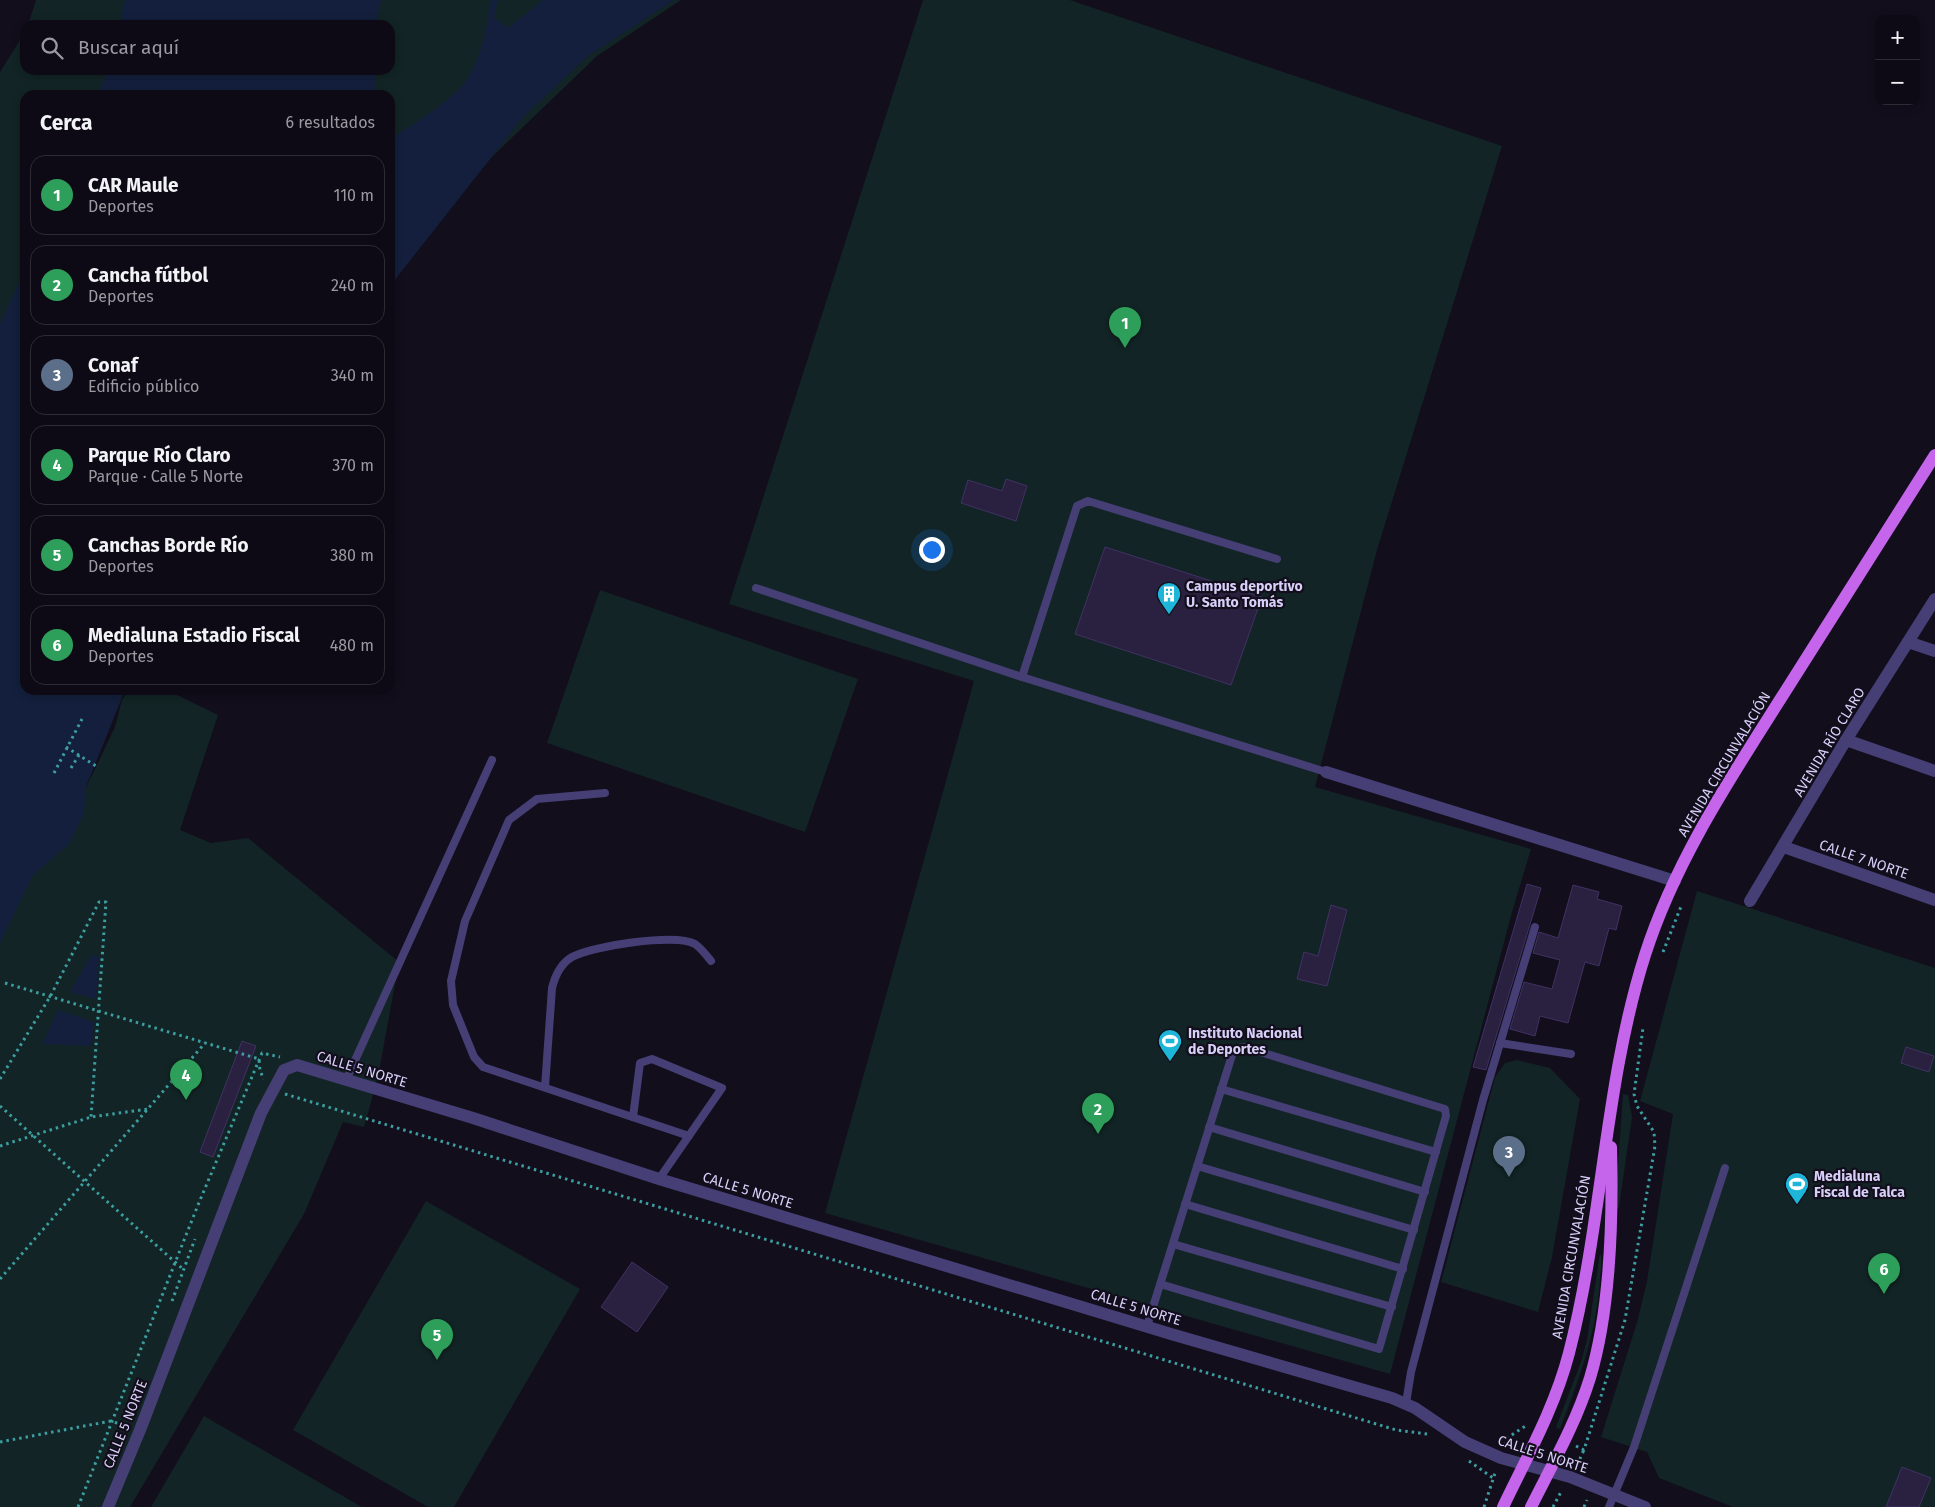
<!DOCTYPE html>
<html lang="es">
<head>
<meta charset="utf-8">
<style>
	body { margin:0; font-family:"Fira Sans",sans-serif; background:#1c1822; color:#f1f3f6 }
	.controls { position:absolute; right:15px; top:15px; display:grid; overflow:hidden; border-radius:10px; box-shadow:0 2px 8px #0003 }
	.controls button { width:45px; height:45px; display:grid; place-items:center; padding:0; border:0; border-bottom:1px solid #2e2b34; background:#0e0a15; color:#f1f3f6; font:25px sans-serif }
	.you { position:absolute; left:931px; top:549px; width:18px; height:18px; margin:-12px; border:4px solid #fff; border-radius:50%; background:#1a73e8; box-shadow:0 0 0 8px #1a73e833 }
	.badge { display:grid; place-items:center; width:32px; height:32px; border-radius:50%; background:#b45309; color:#fff; font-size:16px; font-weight:700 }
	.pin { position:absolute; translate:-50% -41px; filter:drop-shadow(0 1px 2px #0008) }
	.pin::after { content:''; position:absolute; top:26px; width:18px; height:15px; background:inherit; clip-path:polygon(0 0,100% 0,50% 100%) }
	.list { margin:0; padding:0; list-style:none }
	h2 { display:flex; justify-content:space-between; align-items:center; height:65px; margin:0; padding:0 20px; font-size:21px }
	h2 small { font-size:16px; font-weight:400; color:#9b9aa0 }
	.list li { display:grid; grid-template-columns:32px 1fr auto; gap:15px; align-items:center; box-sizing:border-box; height:80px; margin:0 10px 10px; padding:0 10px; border:1px solid #2e2b34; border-radius:15px }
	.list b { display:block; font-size:19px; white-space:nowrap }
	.list p { margin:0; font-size:16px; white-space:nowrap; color:#9b9aa0 }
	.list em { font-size:16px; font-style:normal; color:#9b9aa0 }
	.icon { flex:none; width:28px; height:28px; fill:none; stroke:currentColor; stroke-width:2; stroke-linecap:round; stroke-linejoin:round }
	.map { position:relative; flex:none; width:1935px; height:1507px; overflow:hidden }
	.search { position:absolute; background:#0e0a15; box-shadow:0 2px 8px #0003; left:20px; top:20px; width:375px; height:55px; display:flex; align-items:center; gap:12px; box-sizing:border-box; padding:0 18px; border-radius:15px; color:#9b9aa0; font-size:19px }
	.panel { position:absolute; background:#0e0a15; box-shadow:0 2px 8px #0003; left:20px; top:90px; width:375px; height:605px; border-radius:15px }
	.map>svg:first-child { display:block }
	.green { fill:#122425 }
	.water { fill:#131f3c }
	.building { fill:#29213f; stroke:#403264 }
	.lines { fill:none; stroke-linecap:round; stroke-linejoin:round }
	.path { stroke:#3c9ea0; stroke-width:3; stroke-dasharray:2.5 4; stroke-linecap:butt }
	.lane { stroke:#463f75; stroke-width:8 }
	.street { stroke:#463f75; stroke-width:12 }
	.primary { stroke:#c465eb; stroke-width:12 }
	.labels { text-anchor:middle; stroke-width:4.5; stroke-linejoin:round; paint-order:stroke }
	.poi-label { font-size:14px; font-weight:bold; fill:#d8d0f9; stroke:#120e1c; text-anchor:start }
	.street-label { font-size:14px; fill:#d8d0f9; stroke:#120e1c }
</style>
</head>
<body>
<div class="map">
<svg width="1935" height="1507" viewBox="0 0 1935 1507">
	<rect width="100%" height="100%" fill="#120e1c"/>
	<g class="green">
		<path d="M36 0H681L597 56 494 155 390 270V95H25V690L81 798 115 727 122 700 129 690H167L218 715 180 830 211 843 248 838 399 962 378 1077 364 1127 343 1122 304 1214 130 1507H0V72L25 32V70H390V25H28Z"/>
		<path d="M923 0H1070L1502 146 1377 550 1315 787 1531 849 1512 912 1390 1374 825 1213 974 681 729 604Z"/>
		<path d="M600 590 858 679 805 832 547 743Z"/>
		<path d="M1697 891 1935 968V1507H1733L1659 1478 1647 1452 1601 1437 1638 1319 1647 1281 1673 1114 1640 1101Z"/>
		<path d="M1517 1060 1550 1068 1580 1099 1552 1257 1538 1312 1441 1282 1495 1077 1505 1063Z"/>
		<path d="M1623 1094 1628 1095 1632 1117 1619 1207 1617 1208 1615 1206Z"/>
		<path d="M426 1201 580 1289 454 1507H428L293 1430Z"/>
		<path d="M1600 1253C1603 1259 1601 1271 1600 1279 1597 1332 1579 1380 1560 1429L1556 1427 1581 1362 1587 1340Z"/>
		<path d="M204 1416 362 1507H151Z"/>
	</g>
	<g class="water">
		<path d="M125 0H381L376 25H119Z"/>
		<path d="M491 0H498L494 17 508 28 543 0H674L588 56 524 116 390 286V135L392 138C413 125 456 98 468 78 482 54 487 27 491 0Z"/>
		<path d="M108 70H375L376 95H97Z"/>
		<path d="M25 270V690H125L86 787 84 813 70 843 33 875 0 943V323Z"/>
		<path d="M91 955 99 956 96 999 70 992Z"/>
		<path d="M58 1010 94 1022 92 1046 42 1044Z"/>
	</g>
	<g class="building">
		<path d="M1006 479 1027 486 1016 521 961 503 968 480 1002 491Z"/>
		<path d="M1105 547 1262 597 1231 685 1075 634Z"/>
		<path d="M1527 884 1541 888 1486 1070 1473 1067Z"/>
		<path d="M1573 885 1599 892 1597 899 1622 906 1616 930 1609 928 1599 966 1585 962 1568 1023 1540 1016 1535 1036 1510 1029 1524 982 1552 989 1560 960 1533 953 1539 932 1558 938Z"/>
		<path d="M1331 905 1347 910 1327 986 1297 979 1304 952 1318 956Z"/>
		<path d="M242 1041 256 1046 213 1157 200 1152Z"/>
		<path d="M1906 1047 1934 1056 1929 1072 1901 1063Z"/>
		<path d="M632 1262 668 1287 637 1332 601 1307Z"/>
		<path d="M1902 1467 1931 1478 1919 1507H1886Z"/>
	</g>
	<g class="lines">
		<g class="path">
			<path d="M66 747 96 766"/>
			<path d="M71 768 79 755"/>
			<path d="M54 773 82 719"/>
			<path d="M1663 952 1682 904"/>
			<path d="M5 983 259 1059 260 1071 264 1079"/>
			<path d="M0 1079 51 995 99 902H106L91 1117"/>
			<path d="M285 1094 1396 1430 1427 1434"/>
			<path d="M0 1106 184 1270"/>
			<path d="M0 1146 91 1117 148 1109"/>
			<path d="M0 1279 205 1043"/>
			<path d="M172 1301 195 1239"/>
			<path d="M0 1442 111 1421 128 1427"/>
			<path d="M1505 1445 1507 1438 1527 1425"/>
			<path d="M1576 1446 1584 1450 1625 1320 1655 1146 1654 1132 1637 1106 1634 1094 1643 1028"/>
			<path d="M1469 1461 1493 1478"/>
			<path d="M1577 1465 1584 1450"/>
			<path d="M78 1507 198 1205 262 1053 280 1057"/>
			<path d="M1484 1507 1496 1470"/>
			<path d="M1553 1507 1562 1490"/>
			<path d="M1584 1507 1587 1500"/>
		</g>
		<g class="lane">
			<path d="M1277 559 1088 501 1077 506 1022 677 1326 772"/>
			<path d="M756 588 1022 677"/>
			<path d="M605 793 537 799 509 820 465 921 451 981 453 1005 474 1057 483 1067 689 1136"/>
			<path d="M1500 1043 1571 1054"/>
			<path d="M346 1080 492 760"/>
			<path d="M545 1087 552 988C555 976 560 964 572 957 591 946 676 933 695 944 701 948 707 956 711 961"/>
			<path d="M1221 1089 1436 1152"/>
			<path d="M633 1117 640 1063 652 1059 722 1088 659 1179"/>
			<path d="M1209 1127 1425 1192"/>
			<path d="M1197 1166 1414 1230"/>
			<path d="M1185 1204 1403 1269"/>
			<path d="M1173 1244 1392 1307"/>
			<path d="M1147 1326C1175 1235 1204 1144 1233 1052L1235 1049 1244 1047 1445 1109 1446 1116 1379 1349 1160 1284"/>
			<path d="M1406 1403 1411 1372 1483 1100 1535 927"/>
			<path d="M1609 1507 1634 1447 1725 1168"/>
		</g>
		<g class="street">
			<path d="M1908 642 1935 651"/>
			<path d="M1846 740 1935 771"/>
			<path d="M1326 772 1675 881"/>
			<path d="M1784 847 1935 900"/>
			<path d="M1750 901 1846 740 1935 599"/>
			<path d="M108 1507 140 1430 261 1113 284 1070 297 1065 473 1118 659 1179 1171 1334 1392 1398 1415 1408 1465 1442 1501 1458 1570 1477 1645 1507"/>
		</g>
		<g class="primary">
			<path d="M1503 1507C1527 1457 1555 1407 1569 1353 1603 1222 1604 1084 1645 955 1675 861 1731 777 1783 695 1834 615 1884 535 1935 455"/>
			<path d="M1531 1507C1552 1465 1576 1423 1590 1378 1611 1308 1613 1221 1611 1147"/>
		</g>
	</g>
	<defs>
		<g id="building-pin" transform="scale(1.25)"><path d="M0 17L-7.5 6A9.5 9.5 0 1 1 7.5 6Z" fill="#1db5d8" stroke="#120e1c"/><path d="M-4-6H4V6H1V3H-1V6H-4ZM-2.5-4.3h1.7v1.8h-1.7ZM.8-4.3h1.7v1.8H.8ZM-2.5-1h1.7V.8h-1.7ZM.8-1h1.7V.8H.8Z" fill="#fff"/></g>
		<g id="stadium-pin" transform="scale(1.25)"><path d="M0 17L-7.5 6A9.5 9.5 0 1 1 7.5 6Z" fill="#1db5d8" stroke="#120e1c"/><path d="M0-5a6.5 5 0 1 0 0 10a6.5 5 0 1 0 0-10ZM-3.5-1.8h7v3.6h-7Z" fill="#fff"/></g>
	</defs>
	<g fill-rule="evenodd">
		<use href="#building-pin" x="1169" y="594"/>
		<use href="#stadium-pin" x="1170" y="1041"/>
		<use href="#stadium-pin" x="1797" y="1184"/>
	</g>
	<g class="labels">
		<g class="poi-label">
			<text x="1186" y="591">Campus deportivo<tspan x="1186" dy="16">U. Santo Tomás</tspan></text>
			<text x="1188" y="1038">Instituto Nacional<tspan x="1188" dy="16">de Deportes</tspan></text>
			<text x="1814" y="1181">Medialuna<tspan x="1814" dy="16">Fiscal de Talca</tspan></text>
		</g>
		<g class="street-label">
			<text transform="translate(1829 742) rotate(-59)" y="5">AVENIDA RÍO CLARO</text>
			<text transform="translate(1724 764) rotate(-59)" y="5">AVENIDA CIRCUNVALACIÓN</text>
			<text transform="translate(1864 859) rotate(19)" y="5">CALLE 7 NORTE</text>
			<text transform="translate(362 1069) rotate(17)" y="5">CALLE 5 NORTE</text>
			<text transform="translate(748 1190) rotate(17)" y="5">CALLE 5 NORTE</text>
			<text transform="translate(1571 1257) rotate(-80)" y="5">AVENIDA CIRCUNVALACIÓN</text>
			<text transform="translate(1136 1307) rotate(17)" y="5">CALLE 5 NORTE</text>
			<text transform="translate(125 1424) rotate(-68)" y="5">CALLE 5 NORTE</text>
			<text transform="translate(1543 1454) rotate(18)" y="5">CALLE 5 NORTE</text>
		</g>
	</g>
</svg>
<div class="controls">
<button>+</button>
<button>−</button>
</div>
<div class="you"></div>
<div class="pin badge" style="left:1125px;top:348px;background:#2e9e5b">1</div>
<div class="pin badge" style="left:1098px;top:1134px;background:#2e9e5b">2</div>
<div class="pin badge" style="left:1509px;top:1177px;background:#5c6f8a">3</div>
<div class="pin badge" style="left:186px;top:1100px;background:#2e9e5b">4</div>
<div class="pin badge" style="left:437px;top:1360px;background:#2e9e5b">5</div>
<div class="pin badge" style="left:1884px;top:1294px;background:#2e9e5b">6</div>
<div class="search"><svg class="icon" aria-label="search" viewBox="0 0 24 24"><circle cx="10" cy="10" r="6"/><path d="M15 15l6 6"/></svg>Buscar aquí</div>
<section class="panel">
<h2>Cerca<small>6 resultados</small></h2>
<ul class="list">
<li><span class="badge" style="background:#2e9e5b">1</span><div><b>CAR Maule</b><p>Deportes</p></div><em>110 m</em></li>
<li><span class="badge" style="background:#2e9e5b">2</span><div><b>Cancha fútbol</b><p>Deportes</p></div><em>240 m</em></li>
<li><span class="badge" style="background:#5c6f8a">3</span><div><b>Conaf</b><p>Edificio público</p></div><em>340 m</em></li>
<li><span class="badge" style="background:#2e9e5b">4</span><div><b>Parque Río Claro</b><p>Parque · Calle 5 Norte</p></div><em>370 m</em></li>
<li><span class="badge" style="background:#2e9e5b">5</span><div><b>Canchas Borde Río</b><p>Deportes</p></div><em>380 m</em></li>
<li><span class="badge" style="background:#2e9e5b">6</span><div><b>Medialuna Estadio Fiscal</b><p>Deportes</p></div><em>480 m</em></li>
</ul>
</section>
</div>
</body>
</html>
